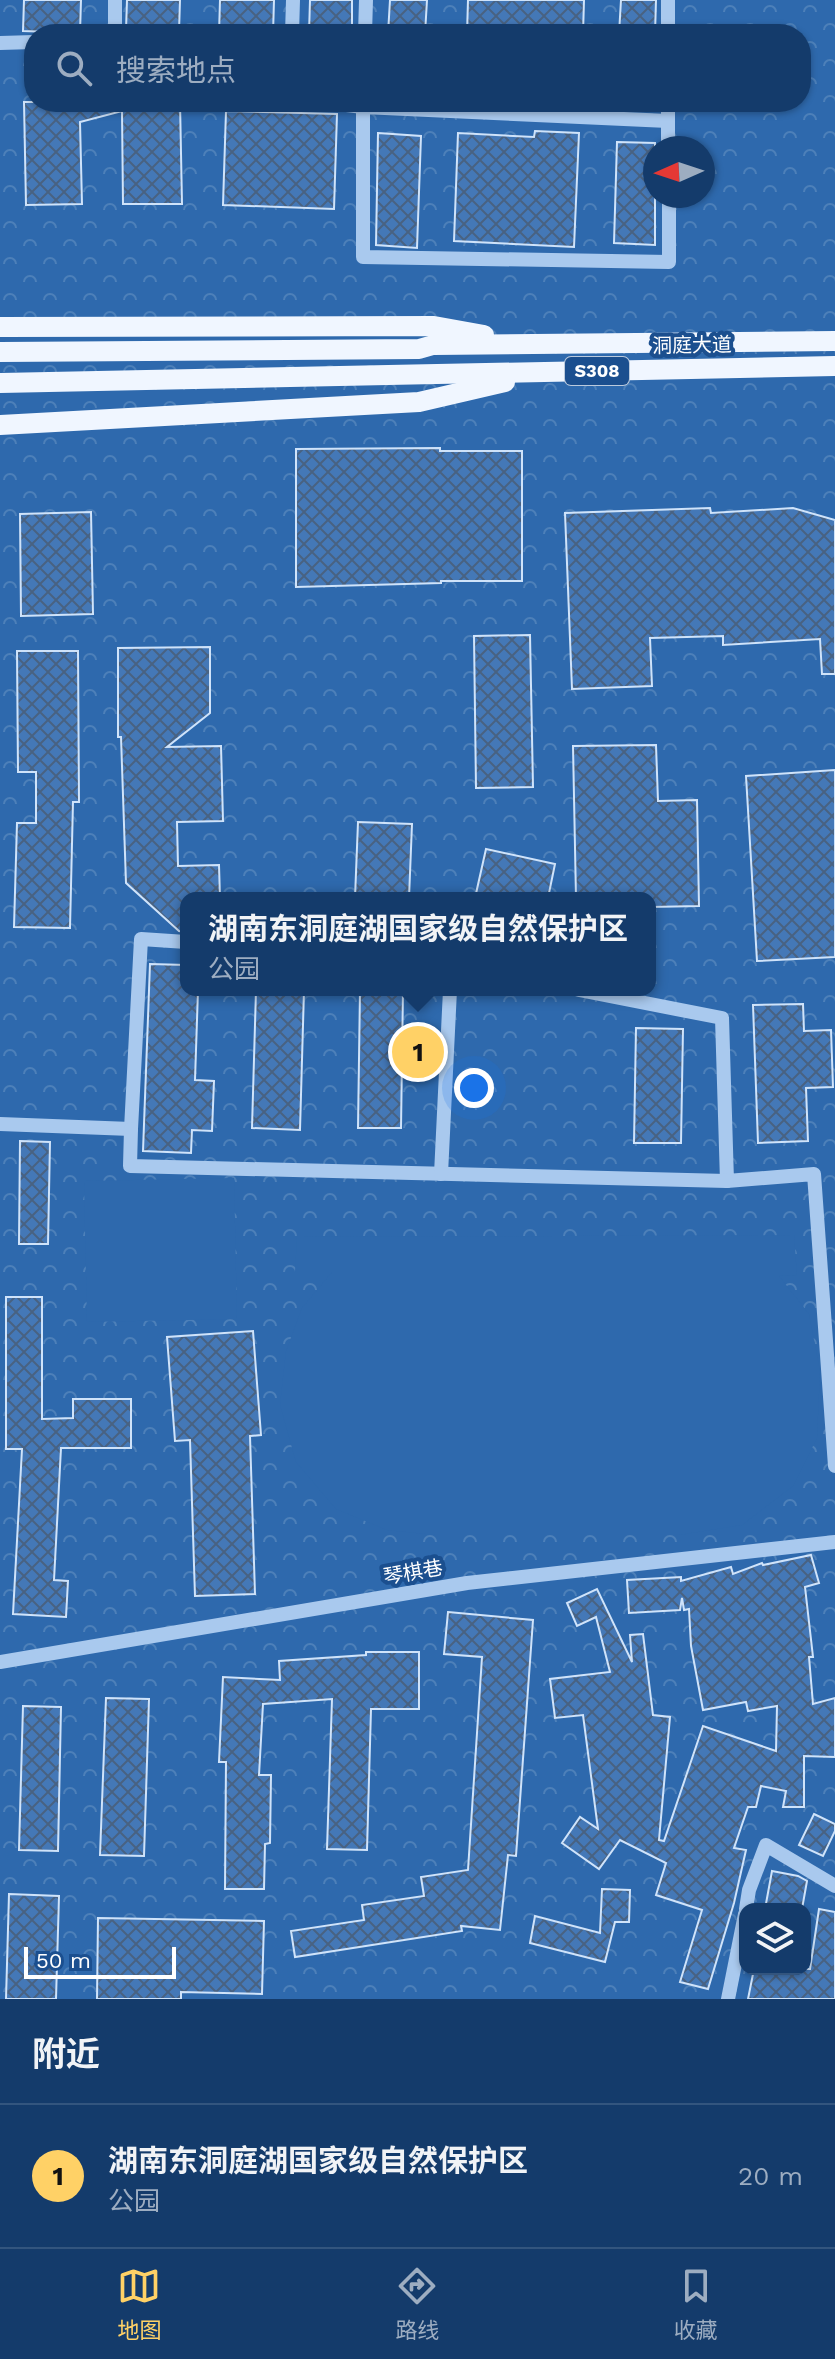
<!DOCTYPE html>
<html lang="zh">
<head>
<meta charset="utf-8">
<style>
	body { margin:0; font-family:"Work Sans","Noto Sans SC",sans-serif; background:#214673; color:#f1f3f6 }
	.controls { position:absolute; right:24px; bottom:24px; display:grid; overflow:hidden; border-radius:16px; box-shadow:0 2px 6px #0004 }
	.controls button { width:72px; height:72px; display:grid; place-items:center; padding:0; border:0; border-bottom:2px solid #33557e; background:#143b6b; color:#f1f3f6; font:40px sans-serif }
	.compass { position:absolute; left:643px; top:136px; width:72px; height:72px; border-radius:50%; background:#143b6b; box-shadow:0 2px 6px #0004; rotate:267deg }
	.scale { position:absolute; left:24px; bottom:20px; width:152px; box-sizing:border-box; padding-left:8px; border:4px solid #fff; border-top:0; font-size:22px; line-height:28px; white-space:nowrap; color:#fff; -webkit-text-stroke:6px #1b4f8f; paint-order:stroke }
	.you { position:absolute; left:474px; top:1088px; width:28px; height:28px; margin:-20px; border:6px solid #fff; border-radius:50%; background:#1a73e8; box-shadow:0 0 0 12px #1a73e833 }
	.badge { display:grid; place-items:center; width:52px; height:52px; border-radius:50%; background:#ffd166; color:#111; font-size:26px; font-weight:700 }
	.pin { position:absolute; translate:-50% -50%; border:4px solid #fff; box-shadow:0 2px 8px #0006 }
	.popup { position:absolute; left:180px; top:892px; width:476px; height:104px; box-sizing:border-box; display:grid; place-content:center; border-radius:16px; background:#143b6b; filter:drop-shadow(0 2px 6px #0005); font-size:26px; white-space:nowrap; color:#9dadc1 }
	.popup b { font-size:30px; color:#f1f3f6 }
	.popup::after { content:''; position:absolute; left:50%; top:100%; margin-left:-16px; border:16px solid transparent; border-top-color:#143b6b }
	.list { margin:0; padding:0; list-style:none }
	h2 { display:flex; justify-content:space-between; align-items:center; height:104px; margin:0; padding:0 32px; font-size:34px }
	h2 small { font-size:26px; font-weight:400; color:#9dadc1 }
	.list li { display:grid; grid-template-columns:52px 1fr auto; gap:24px; align-items:center; box-sizing:border-box; height:144px; padding:0 32px; border-top:2px solid #33557e }
	.list b { display:block; font-size:30px; white-space:nowrap }
	.list p { margin:0; font-size:26px; white-space:nowrap; color:#9dadc1 }
	.list em { font-size:26px; font-style:normal; color:#9dadc1 }
	.icon { flex:none; width:44px; height:44px; fill:none; stroke:currentColor; stroke-width:2; stroke-linecap:round; stroke-linejoin:round }
	.map { position:relative; flex:none; width:835px; height:1999px; overflow:hidden }
	.search { position:absolute; background:#143b6b; box-shadow:0 2px 6px #0004; left:24px; right:24px; top:24px; height:88px; display:flex; align-items:center; gap:20px; box-sizing:border-box; padding:0 28px; border-radius:32px; color:#9dadc1; font-size:30px }
	.sheet { height:248px; background:#143b6b }
	nav { display:flex; justify-content:space-around; align-items:center; box-sizing:border-box; height:112px; border-top:2px solid #33557e; background:#143b6b; font-size:22px; color:#9dadc1 }
	nav a { display:grid; justify-items:center; gap:4px }
	nav .on { color:#ffd166 }
	.map>svg:first-child { display:block }
	.park { fill:url(#park-crowns); fill-rule:evenodd }
	.pitch { fill:#2e69ad }
	.building { fill:url(#building-cross-hatch); stroke:#cfe3fa; stroke-width:2 }
	.lines { fill:none; stroke-linecap:round; stroke-linejoin:round }
	.minor { stroke:#a9c9ee; stroke-width:14 }
	.major { stroke:#f0f6ff; stroke-width:20 }
	.labels { text-anchor:middle; stroke-width:8; stroke-linejoin:round; paint-order:stroke }
	.shield { fill:#1b4f8f; stroke:#bbcadd; stroke-width:2 }
	.shield-label { font-size:18px; font-weight:bold; fill:#fff }
	.street-label { font-size:20px; fill:#fff; stroke:#1b4f8f }
</style>
</head>
<body>
<div class="map">
<svg width="835" height="1999" viewBox="0 0 835 1999">
	<defs>
		<pattern id="park-crowns" width="20" height="18" patternUnits="userSpaceOnUse" patternTransform="scale(2)"><rect width="20" height="18" fill="#2e69ad"/><path d="M2 6a3 3 0 1 1 6 0M12 15a3 3 0 1 1 6 0" fill="none" stroke="#4d80b9"/></pattern>
		<pattern id="building-cross-hatch" width="8" height="8" patternUnits="userSpaceOnUse" patternTransform="scale(2)"><rect width="8" height="8" fill="#4478b7"/><path d="M0 0l8 8M0 8l8-8" fill="none" stroke="#486282"/></pattern>
	</defs>
	<rect width="100%" height="100%" fill="#1b4f8f"/>
	<path class="park" d="M0 0H835V1999H0ZM34 34H801V102H34ZM655 148H703V196H655ZM186 898H650V990H186ZM745 1909H805V1969H745Z"/>
	<g class="pitch">
		<path d="M234 1178 237 1319 87 1322 84 1181Z"/>
		<path d="M794 1235 797 1275 779 1276 809 1314 820 1371 817 1438 793 1486 742 1525 679 1535H435L387 1530 336 1509 296 1462 280 1405 286 1351 302 1308 332 1272H295L297 1237Z"/>
	</g>
	<g class="building">
		<path d="M24 0H81L80 33 23 31Z"/>
		<path d="M127 0H180L179 32 126 30Z"/>
		<path d="M220 0H274L273 34H219Z"/>
		<path d="M310 0H352V34H309Z"/>
		<path d="M390 0H427L425 34H388Z"/>
		<path d="M468 0H584L583 34H467Z"/>
		<path d="M621 0H656L655 34H619Z"/>
		<path d="M24 102H180L182 204H123L122 111 80 122 82 204 26 205Z"/>
		<path d="M226 111 337 114 334 209 223 205Z"/>
		<path d="M535 131 579 133 574 247 454 241 458 133 534 137Z"/>
		<path d="M378 133 421 136 417 248 376 245Z"/>
		<path d="M617 142 655 143V245L614 243Z"/>
		<path d="M440 448V451H522V581H441V583L296 587V449Z"/>
		<path d="M710 508 711 513 793 508 835 520V674H822L820 639 723 645V636L650 638 652 686 572 689 565 513Z"/>
		<path d="M91 512 93 614 21 616 20 514Z"/>
		<path d="M530 635 533 787 476 788 474 636Z"/>
		<path d="M210 647V713L167 747 221 746 223 821 177 822 178 866 219 865 220 898H186V932L179 931 126 883 121 737H118V648Z"/>
		<path d="M17 651H78L79 802H73L70 928 14 927 17 823H36V772H18Z"/>
		<path d="M656 745 658 801 697 800 699 906 650 907V898H576L573 746Z"/>
		<path d="M835 770V957L757 961 746 776Z"/>
		<path d="M358 822 412 824 409 898H355Z"/>
		<path d="M486 849 555 864 548 898H475Z"/>
		<path d="M150 964 186 965V990H198L195 1080 214 1081 212 1131 192 1130 191 1153 143 1151Z"/>
		<path d="M256 990H304L300 1130 252 1128Z"/>
		<path d="M360 990H403L401 1128H358Z"/>
		<path d="M803 1004 804 1031 831 1030 833 1087 806 1088 808 1141 758 1143 753 1005Z"/>
		<path d="M636 1028 683 1029 681 1143H634Z"/>
		<path d="M20 1141 50 1142 48 1244H19Z"/>
		<path d="M6 1297H42V1419L73 1418V1399H131V1448H61L54 1580 68 1581 66 1617 13 1614 22 1449H6Z"/>
		<path d="M253 1331 261 1435 250 1436 255 1594 195 1596 190 1440 175 1441 167 1337Z"/>
		<path d="M811 1555 819 1583 805 1587 813 1657H809L813 1704 835 1698V1757L804 1756V1807H783L786 1791 761 1786 756 1807H748L734 1848 746 1850 734 1903 708 1989 680 1982 702 1910 656 1895 666 1863 620 1840 599 1869 562 1843 580 1817 598 1829 583 1715 555 1718 550 1679 610 1672 596 1617 577 1626 567 1603 597 1589 632 1662 630 1635 643 1634 653 1715 670 1717 659 1840 664 1841 703 1726 776 1751 777 1706 748 1711 746 1702 703 1710 691 1646 689 1609 684 1610 682 1598 680 1610 629 1613 627 1580 681 1577V1581L731 1567 733 1574 762 1563 763 1565Z"/>
		<path d="M448 1612 533 1620 516 1856 508 1855 500 1930 461 1926 462 1931 295 1957 291 1931 364 1920 362 1905 424 1896 421 1877 468 1870 482 1657 444 1654Z"/>
		<path d="M366 1652H419V1709H371L367 1850 327 1849 332 1699 263 1704 259 1775H271L270 1843 265 1844 264 1889H225L226 1762H219L223 1677 280 1680 279 1661 366 1655Z"/>
		<path d="M106 1698 149 1699 144 1856 100 1855Z"/>
		<path d="M23 1706 61 1707 58 1851 19 1850Z"/>
		<path d="M814 1814 835 1824V1831L823 1856 799 1845Z"/>
		<path d="M772 1871 798 1876 807 1881 802 1909H765Z"/>
		<path d="M602 1889 630 1890 629 1922H615L605 1962 530 1943 535 1916 600 1933Z"/>
		<path d="M9 1894 59 1896 56 1999H6Z"/>
		<path d="M819 1909 835 1912V1999H748L754 1969H810Z"/>
		<path d="M98 1918 264 1921 262 1994 181 1992V1999H97Z"/>
	</g>
	<g class="lines">
		<g class="minor">
			<path d="M668 0V34"/>
			<path d="M115 34V0"/>
			<path d="M292 34 293 0"/>
			<path d="M365 34 366 0"/>
			<path d="M0 43 34 42"/>
			<path d="M200 102H220"/>
			<path d="M322 102 363 107 668 121"/>
			<path d="M363 102V257L669 262V196"/>
			<path d="M668 102V148"/>
			<path d="M579 990 722 1018 727 1181 814 1174 835 1466"/>
			<path d="M0 1124 131 1129 141 939 186 942"/>
			<path d="M131 1129 130 1166 727 1181"/>
			<path d="M441 1174 450 990"/>
			<path d="M0 1662 467 1583 835 1542"/>
			<path d="M746 1909 749 1890 766 1845 835 1886"/>
			<path d="M728 1999 745 1914"/>
		</g>
		<g class="major">
			<path d="M0 327 434 326 484 335"/>
			<path d="M0 352 419 349 433 345 835 341"/>
			<path d="M0 383 835 366"/>
			<path d="M0 425 419 402 505 382"/>
		</g>
	</g>
	<g class="labels">
		<rect class="shield" x="565" y="357" width="64" height="28" rx="6"/>
		<g class="shield-label">
			<text x="597" y="377">S308</text>
		</g>
		<g class="street-label">
			<text transform="translate(692 345) rotate(-1)" y="7">洞庭大道</text>
			<text transform="translate(413 1572) rotate(-10)" y="7">琴棋巷</text>
		</g>
	</g>
</svg>
<div class="controls">
<button><svg class="icon" aria-label="layers" viewBox="0 0 24 24"><path d="M12 4l9 5-9 5-9-5zM3 14l9 5 9-5"/></svg></button>
</div>
<svg class="compass" viewBox="-18 -18 36 36"><path d="M0-13l5 13h-10z" fill="#e53935"/><path d="M0 13l5-13h-10z" fill="#9dadc1"/></svg>
<div class="scale">50 m</div>
<div class="you"></div>
<div class="pin badge" style="left:418px;top:1052px">1</div>
<div class="popup"><b>湖南东洞庭湖国家级自然保护区</b>公园</div>
<div class="search"><svg class="icon" aria-label="search" viewBox="0 0 24 24"><circle cx="10" cy="10" r="6"/><path d="M15 15l6 6"/></svg>搜索地点</div>
</div>
<section class="sheet">
<h2>附近<small></small></h2>
<ul class="list">
<li><span class="badge">1</span><div><b>湖南东洞庭湖国家级自然保护区</b><p>公园</p></div><em>20 m</em></li>
</ul>
</section>
<nav>
<a class="on"><svg class="icon" aria-label="map" viewBox="0 0 24 24"><path d="M3 6l6-2 6 2 6-2v14l-6 2-6-2-6 2zM9 4v14M15 6v14"/></svg>地图</a>
<a><svg class="icon" aria-label="directions" viewBox="0 0 24 24"><path d="M12 3l9 9-9 9-9-9zM9 14v-3h6M13 9l2 2-2 2"/></svg>路线</a>
<a><svg class="icon" aria-label="saved" viewBox="0 0 24 24"><path d="M7 4h10v16l-5-4-5 4z"/></svg>收藏</a>
</nav>
</body>
</html>
